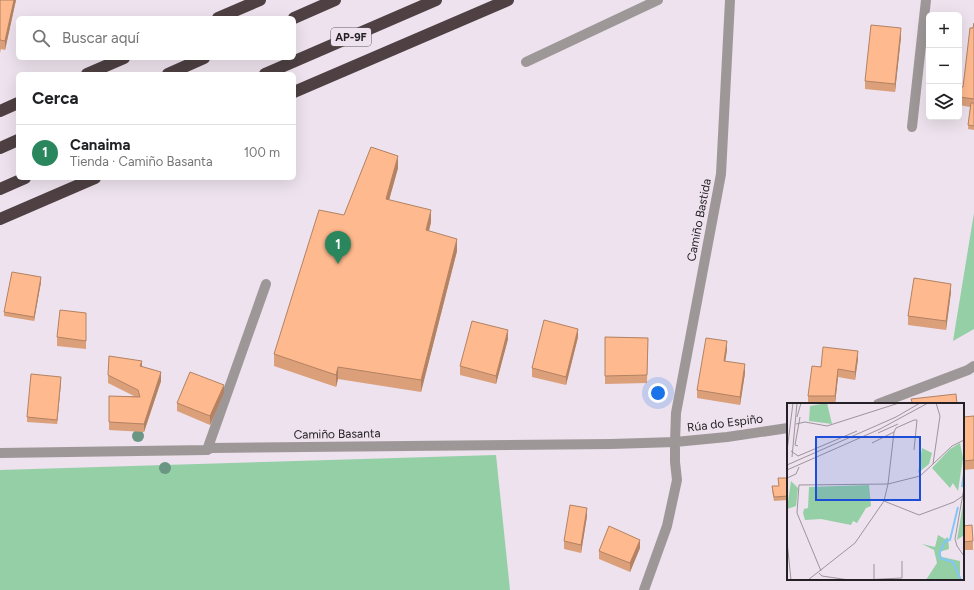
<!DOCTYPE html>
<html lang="es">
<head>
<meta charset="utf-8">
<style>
	body { margin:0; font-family:Figtree,sans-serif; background:#f6f6f6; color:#202124 }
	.controls { position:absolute; right:12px; top:12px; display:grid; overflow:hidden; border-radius:6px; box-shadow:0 4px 16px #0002 }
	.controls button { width:36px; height:36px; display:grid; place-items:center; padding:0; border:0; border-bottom:1px solid #e0e0e0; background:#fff; color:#202124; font:20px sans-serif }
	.you { position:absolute; left:658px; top:393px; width:14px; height:14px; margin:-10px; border:3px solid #fff; border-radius:50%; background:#1a73e8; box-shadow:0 0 0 6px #1a73e833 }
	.badge { display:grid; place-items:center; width:26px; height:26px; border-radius:50%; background:#29865d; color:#fff; font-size:13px; font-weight:700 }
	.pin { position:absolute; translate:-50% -33px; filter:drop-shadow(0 1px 2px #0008) }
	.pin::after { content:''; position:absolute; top:21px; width:14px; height:12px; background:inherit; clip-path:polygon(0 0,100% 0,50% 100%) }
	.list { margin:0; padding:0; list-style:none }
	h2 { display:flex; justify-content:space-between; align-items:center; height:52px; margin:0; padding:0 16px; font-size:17px }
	h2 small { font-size:13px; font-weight:400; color:#757577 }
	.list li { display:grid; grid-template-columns:26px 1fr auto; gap:12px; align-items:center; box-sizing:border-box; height:56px; padding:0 16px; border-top:1px solid #e0e0e0 }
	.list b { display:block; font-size:15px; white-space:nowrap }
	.list p { margin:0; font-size:13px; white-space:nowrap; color:#757577 }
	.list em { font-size:13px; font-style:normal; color:#757577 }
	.icon { flex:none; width:22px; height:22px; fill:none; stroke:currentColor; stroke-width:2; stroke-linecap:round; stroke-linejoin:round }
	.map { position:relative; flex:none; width:974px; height:590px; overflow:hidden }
	.search { position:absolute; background:#fff; box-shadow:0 4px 16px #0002; left:16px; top:16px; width:280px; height:44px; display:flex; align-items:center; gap:10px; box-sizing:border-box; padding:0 14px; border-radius:6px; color:#757577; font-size:15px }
	.panel { position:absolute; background:#fff; box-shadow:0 4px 16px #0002; left:16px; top:72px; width:280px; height:108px; border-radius:6px }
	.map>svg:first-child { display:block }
	.green { fill:#94cfa6 }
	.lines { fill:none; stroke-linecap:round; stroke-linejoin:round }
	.lane { stroke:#9e9798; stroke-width:10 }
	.street { stroke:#9e9798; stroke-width:10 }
	.highway { stroke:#4e4043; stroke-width:12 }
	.tree { fill:#6b9683 }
	.wall { fill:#db9f7a }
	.shaded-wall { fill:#b28263 }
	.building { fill:#ffb98e; stroke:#b28263 }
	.labels { text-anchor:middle; stroke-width:4; stroke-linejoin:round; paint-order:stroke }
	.shield { fill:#ede2ed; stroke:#605a61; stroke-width:1 }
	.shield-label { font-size:11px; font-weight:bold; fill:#242025 }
	.street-label { font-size:12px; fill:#242025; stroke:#ede2ed }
	.inset-river { fill:none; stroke:#83c6f9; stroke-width:2 }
	.inset-road { fill:none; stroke:#9d949d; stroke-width:1 }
	.view { fill:#1d4ed8; fill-opacity:0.15; stroke:#1d4ed8; stroke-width:2 }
	.inset-edge { fill:none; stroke:#242025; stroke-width:2 }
</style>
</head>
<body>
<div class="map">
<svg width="974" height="590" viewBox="0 0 974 590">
	<rect width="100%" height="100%" fill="#ede2ed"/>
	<g class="green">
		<path d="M974 213V329L953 341Z"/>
		<path d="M496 455 510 590H0V470Z"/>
	</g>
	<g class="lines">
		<path class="lane" d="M207 450 266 284"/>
		<g class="street">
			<path d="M526 62 658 0"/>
			<path d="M912 127 926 0"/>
			<path d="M878 404 968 370 974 366"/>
			<path d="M0 453 207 450 211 448 611 444 675 442 676 413 721 174 730 0"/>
			<path d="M644 590 667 526 677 480 675 462V442L727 437 788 428"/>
		</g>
		<g class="highway">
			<path d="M218 18 260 0"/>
			<path d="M294 18 335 0"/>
			<path d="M87 74 124 58"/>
			<path d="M168 74 204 58"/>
			<path d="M265 74 436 0"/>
			<path d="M294 92 508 0"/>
			<path d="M0 111 18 103"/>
			<path d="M0 148 18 140"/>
			<path d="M0 189 25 178"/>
			<path d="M0 219 95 178"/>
		</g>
	</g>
	<g class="tree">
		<circle cx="138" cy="436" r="6"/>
		<circle cx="165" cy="468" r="6"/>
	</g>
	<g class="wall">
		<path d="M0 0H16L5 50 1 49 0 53Z"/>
		<path d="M974 23V130L968 129 970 107 959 105V87H963Z"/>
		<path d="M901 37 895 92 865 89V81Z"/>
		<path d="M929 83V101H927V93Z"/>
		<path d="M398 168 389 200 431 222 429 231 457 251 421 392 338 379 336 387 274 366V354L344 215Z"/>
		<path d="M41 282 34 321 4 316V312Z"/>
		<path d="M951 292 946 330 908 325V316Z"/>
		<path d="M86 313V349L57 346V337Z"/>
		<path d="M578 337 566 385 532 377V368Z"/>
		<path d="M605 337 648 338 647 383 605 384Z"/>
		<path d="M508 339 496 384 460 375V366Z"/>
		<path d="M727 350 725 361 745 373 740 405 697 398V390Z"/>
		<path d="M858 359 855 380 838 377 835 404H808V396L821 367Z"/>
		<path d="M142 367 161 381 144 432 109 430V396H134L108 383V375Z"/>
		<path d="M61 382 57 424 27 422V417Z"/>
		<path d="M224 393 210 425 177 411V403Z"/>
		<path d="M974 416V469L963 470V417Z"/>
		<path d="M778 478H788V500L774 501 772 490V486H779Z"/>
		<path d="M587 516 581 553 564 549V541Z"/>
		<path d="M963 526 973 541V550H963Z"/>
		<path d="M640 548 630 572 599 559V551Z"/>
	</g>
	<g class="shaded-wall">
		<path d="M14 0H16L5 50V41Z"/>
		<path d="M901 28V37L895 92V84Z"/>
		<path d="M398 156V168L386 211V199Z"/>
		<path d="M431 210V222L426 242V230Z"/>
		<path d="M457 239V251L421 392V380Z"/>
		<path d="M41 277V282L34 321V317Z"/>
		<path d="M951 284V292L946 330V321Z"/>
		<path d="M578 329V337L566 385V377Z"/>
		<path d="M508 330V339L496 384V376Z"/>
		<path d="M727 341V350L724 369V361Z"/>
		<path d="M858 351V359L855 380V372Z"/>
		<path d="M142 361V369L140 366Z"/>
		<path d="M745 364V373L740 405V397Z"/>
		<path d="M338 367V379L336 387V375Z"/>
		<path d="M838 369V377L835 404V396Z"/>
		<path d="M161 372V381L144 432V424Z"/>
		<path d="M61 377V382L57 424V420Z"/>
		<path d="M224 385V393L210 425V416Z"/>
		<path d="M587 508V516L581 553V545Z"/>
		<path d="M640 540V548L630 572V563Z"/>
	</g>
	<g class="building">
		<path d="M0 0H14L5 41 0 40Z"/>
		<path d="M974 23V99L959 97V87H963L970 28H973Z"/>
		<path d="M871 25 901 28 895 84 865 81Z"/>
		<path d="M929 83V93H927Z"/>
		<path d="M971 103H974V126L968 125Z"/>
		<path d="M371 147 398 156 386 199 431 210 426 230 457 239 421 380 338 367 336 375 274 354 319 210 344 215Z"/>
		<path d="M12 272 41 277 34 317 4 312Z"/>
		<path d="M914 278 951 284 946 321 908 316Z"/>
		<path d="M60 310 86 313V341L57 337Z"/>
		<path d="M544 320 578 329 566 377 532 368Z"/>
		<path d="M472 321 508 330 496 376 460 366Z"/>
		<path d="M605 337 648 338 647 375 605 376Z"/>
		<path d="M706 338 727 341 724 361 745 364 740 397 697 390Z"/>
		<path d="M823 347 858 351 855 372 838 369 835 396H808L812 366 821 367Z"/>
		<path d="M109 356 142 361 140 366 161 372 144 424 109 422V396L140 397 138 390 108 375Z"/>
		<path d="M190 372 224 385 210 416 177 403Z"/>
		<path d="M31 374 61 377 57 420 27 417Z"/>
		<path d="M956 394 957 404H911L912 402 911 399Z"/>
		<path d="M974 416V460L963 461V417Z"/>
		<path d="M778 478H788V496L774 497 772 486H779Z"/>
		<path d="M570 505 587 508 581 545 564 541Z"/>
		<path d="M972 525 973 541 963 542V526Z"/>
		<path d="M609 526 640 540 630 563 599 551Z"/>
	</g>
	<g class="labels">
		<rect class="shield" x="331" y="28" width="40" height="18" rx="3"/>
		<g class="shield-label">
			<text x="351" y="41">AP-9F</text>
		</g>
		<g class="street-label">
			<text transform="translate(699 220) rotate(-79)" y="4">Camiño Bastida</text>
			<text transform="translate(725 423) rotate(-7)" y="4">Rúa do Espiño</text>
			<text transform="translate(337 434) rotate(-1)" y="4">Camiño Basanta</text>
		</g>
	</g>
	<g transform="translate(787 403)">
		<rect width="177" height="177" fill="#ede2ed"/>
		<path d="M40 0 45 21 22 18 23 3ZM173 40 176 55 171 88 166 80 163 85 145 65 163 46ZM135 45 145 50 142 61 131 70ZM4 78 11 85 9 103 0 106ZM82 82 84 103 79 105 70 120 66 118 64 122 34 116 18 117 16 110 17 106 21 105 22 84ZM177 95V132L170 137ZM151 132 158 136 161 134 162 146 152 149 155 154 173 158V177H139L150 160 147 147 135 141 148 144Z" fill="#94cfa6"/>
		<path class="inset-river" d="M175 84 177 70M171 104 163 137 158 138 153 149V155L166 159 174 177"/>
		<path class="inset-road" d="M10 14 14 0M9 21 18 19 40 23 112 0M91 30 111 21M85 40 107 29M11 43 8 42 13 14M0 48 6 0M4 48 11 53 70 28M5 54 10 0M146 61 165 43 177 37M0 62 109 14 133 0M0 67 93 26 141 0M0 75 9 71 12 64M12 82 101 81 107 29 109 25 127 17H130L127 47M12 82 10 110 34 168M177 85 168 136 170 143 177 153M97 98 132 112 167 99 177 92M0 138 4 177M32 170 35 173 62 177M21 177 68 140 97 98 101 81 133 73 146 61 153 13 149 0M75 177 115 175V158M87 177V161"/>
		<path class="view" d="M29 34H133V97H29Z"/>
		<rect width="177" height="177" class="inset-edge"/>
	</g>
</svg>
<div class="controls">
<button>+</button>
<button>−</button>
<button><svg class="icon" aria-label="layers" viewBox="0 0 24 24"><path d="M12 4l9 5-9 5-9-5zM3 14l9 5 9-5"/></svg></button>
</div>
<div class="you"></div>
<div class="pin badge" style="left:338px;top:264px">1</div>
<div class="search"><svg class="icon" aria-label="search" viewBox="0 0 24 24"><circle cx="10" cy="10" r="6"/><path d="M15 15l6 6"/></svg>Buscar aquí</div>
<section class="panel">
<h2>Cerca<small></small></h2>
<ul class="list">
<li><span class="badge">1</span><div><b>Canaima</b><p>Tienda · Camiño Basanta</p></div><em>100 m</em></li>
</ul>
</section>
</div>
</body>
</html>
